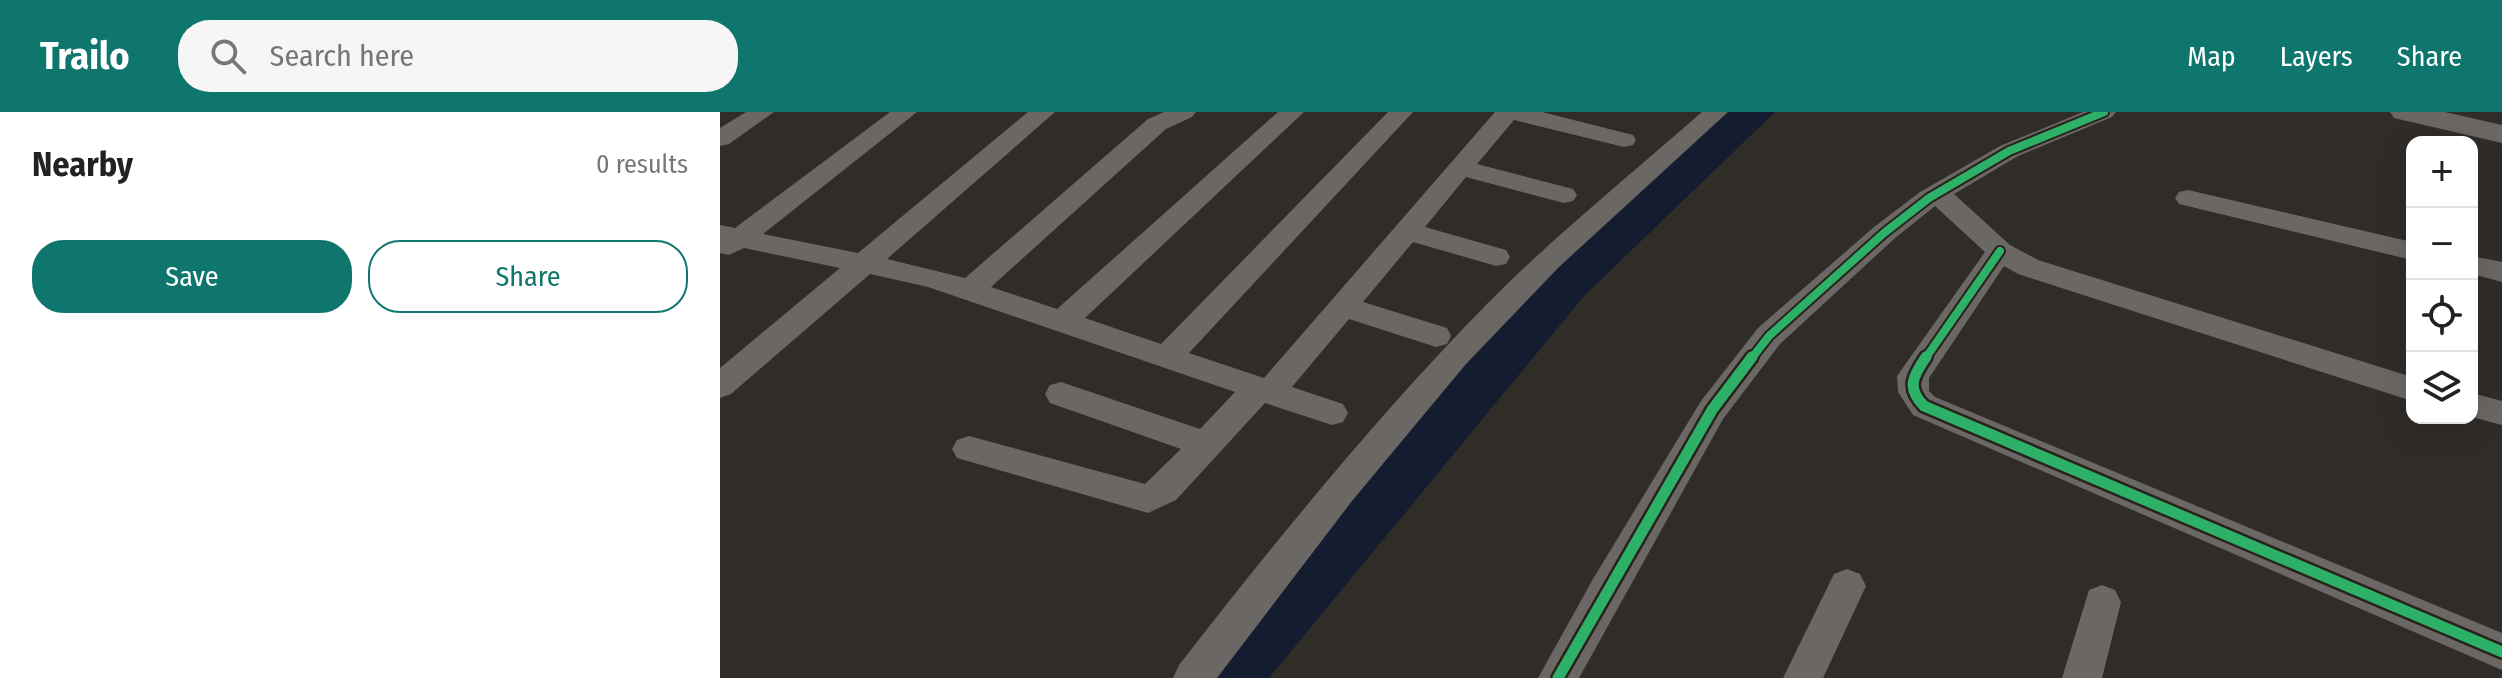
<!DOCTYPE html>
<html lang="en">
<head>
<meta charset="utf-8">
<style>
	body { margin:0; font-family:"Fira Sans Condensed",sans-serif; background:#f6f6f6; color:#222 }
	.controls { position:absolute; right:24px; top:24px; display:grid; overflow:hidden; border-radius:16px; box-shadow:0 8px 32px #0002 }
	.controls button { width:72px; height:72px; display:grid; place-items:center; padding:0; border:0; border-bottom:2px solid #e0e0e0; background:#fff; color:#222; font:40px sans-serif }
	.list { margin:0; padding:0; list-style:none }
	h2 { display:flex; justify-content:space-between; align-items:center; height:104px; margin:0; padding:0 32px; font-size:34px }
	h2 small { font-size:26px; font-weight:400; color:#767676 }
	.actions { display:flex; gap:16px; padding:24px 32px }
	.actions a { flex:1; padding:18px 0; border:2px solid #0f766e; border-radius:32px; text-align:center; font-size:28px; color:#0f766e }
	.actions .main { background:#0f766e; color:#fff }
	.icon { flex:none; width:44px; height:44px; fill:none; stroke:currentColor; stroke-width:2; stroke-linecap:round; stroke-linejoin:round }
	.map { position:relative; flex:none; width:1782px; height:566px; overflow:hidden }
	header { display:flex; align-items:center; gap:48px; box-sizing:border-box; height:112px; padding:0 40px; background:#0f766e; color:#fff }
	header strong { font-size:38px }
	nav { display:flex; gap:44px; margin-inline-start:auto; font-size:28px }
	.search { width:560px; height:72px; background:#f6f6f6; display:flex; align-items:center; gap:20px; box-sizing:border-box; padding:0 28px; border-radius:32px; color:#767676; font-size:30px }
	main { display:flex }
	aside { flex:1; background:#fff }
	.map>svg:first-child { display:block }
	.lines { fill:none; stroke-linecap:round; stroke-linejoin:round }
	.river { fill:#141d2f; fill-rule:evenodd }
	.minor { fill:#6a6764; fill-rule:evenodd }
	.tertiary { fill:#6a6764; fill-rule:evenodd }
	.cycleway-far1-casing { stroke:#29221a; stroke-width:12 }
	.cycleway-casing { stroke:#29221a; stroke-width:16 }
	.cycleway-far1 { stroke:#2db169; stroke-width:8 }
	.cycleway { stroke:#2db169; stroke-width:11 }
</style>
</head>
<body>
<header>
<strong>Trailo</strong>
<div class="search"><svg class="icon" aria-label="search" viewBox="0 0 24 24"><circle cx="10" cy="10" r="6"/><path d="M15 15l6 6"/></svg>Search here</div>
<nav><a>Map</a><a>Layers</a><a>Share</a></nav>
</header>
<main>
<aside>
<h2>Nearby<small>0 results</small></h2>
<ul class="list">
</ul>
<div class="actions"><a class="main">Save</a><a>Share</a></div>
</aside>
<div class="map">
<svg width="1782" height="566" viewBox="0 0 1782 566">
	<rect width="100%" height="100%" fill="#302c28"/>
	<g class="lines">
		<path class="river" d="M1007 0H1055L864 184 549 566H467L477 542 828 158Z"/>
		<g class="minor">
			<path d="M26 0H54L9 32 0 34V16Z"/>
			<path d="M170 0H197L43 122 138 141 308 0H335L167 147 245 166 428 7 444 0H476L472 5 446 17 271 175 337 197 558 0H584L365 206 441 232 668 0H693L469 241 544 266 775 0H822L913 23 916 28 913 33 904 35 794 8 757 52 853 77 857 83 853 89 844 91 746 65 705 115 786 138 790 145 786 152 776 154 693 130 643 190 727 216 731 224 727 232 716 235 629 207 572 275 623 292 628 301 623 310 612 313 545 291 456 388 428 401 237 346 232 337 237 328 249 324 425 372 461 337 330 291 325 282 330 273 341 270 480 317 515 280 208 175 150 162 11 282 0 286V256L120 156 24 136 9 143 0 141V113L15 116Z"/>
			<path d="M982 0H1008L839 155 746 252 632 389 497 566H453L459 553C556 429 655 306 765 194 833 125 909 64 982 0Z"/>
			<path d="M1363 0H1396L1392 5 1298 44 1234 82 1290 133 1318 148 1692 265V289L1298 162 1284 154 1209 266V279L1215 285 1782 521V558L1193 303 1178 280 1177 264 1265 140 1215 94 1174 127 1060 232 1003 307 859 566H818L873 467 981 289 1038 216 1154 115 1200 80 1280 34Z"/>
			<path d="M1468 78 1692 130V148L1459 92 1455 86 1459 80Z"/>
			<path d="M1752 144 1782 150V170L1752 162Z"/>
			<path d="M1752 281 1782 289V313L1752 305Z"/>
			<path d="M1127 457 1140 462 1146 474 1103 566H1063L1114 462Z"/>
			<path d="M1382 473 1395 478 1401 490 1382 566H1342L1369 478Z"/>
		</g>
		<path class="tertiary" d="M1670 0H1725L1782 13V31L1674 6Z"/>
		<g class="cycleway-far1-casing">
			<g id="cycleway-far1">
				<path d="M1031 247 1049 224 1164 121 1209 86 1289 39 1384 0"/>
				<path d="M1205 247 1280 139"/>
			</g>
		</g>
		<g class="cycleway-casing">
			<g id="cycleway">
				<path d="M1206 245C1193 264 1186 276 1204 294L1782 540"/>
				<path d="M838 566 992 298 1032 245"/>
			</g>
		</g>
		<use href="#cycleway-far1" class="cycleway-far1"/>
		<use href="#cycleway" class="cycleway"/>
	</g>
</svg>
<div class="controls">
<button>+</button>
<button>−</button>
<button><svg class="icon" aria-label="locate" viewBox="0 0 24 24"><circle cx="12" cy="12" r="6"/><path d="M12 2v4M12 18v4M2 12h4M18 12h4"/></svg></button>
<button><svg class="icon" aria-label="layers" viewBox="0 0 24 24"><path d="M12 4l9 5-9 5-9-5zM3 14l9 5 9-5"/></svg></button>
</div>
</div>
</main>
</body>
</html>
